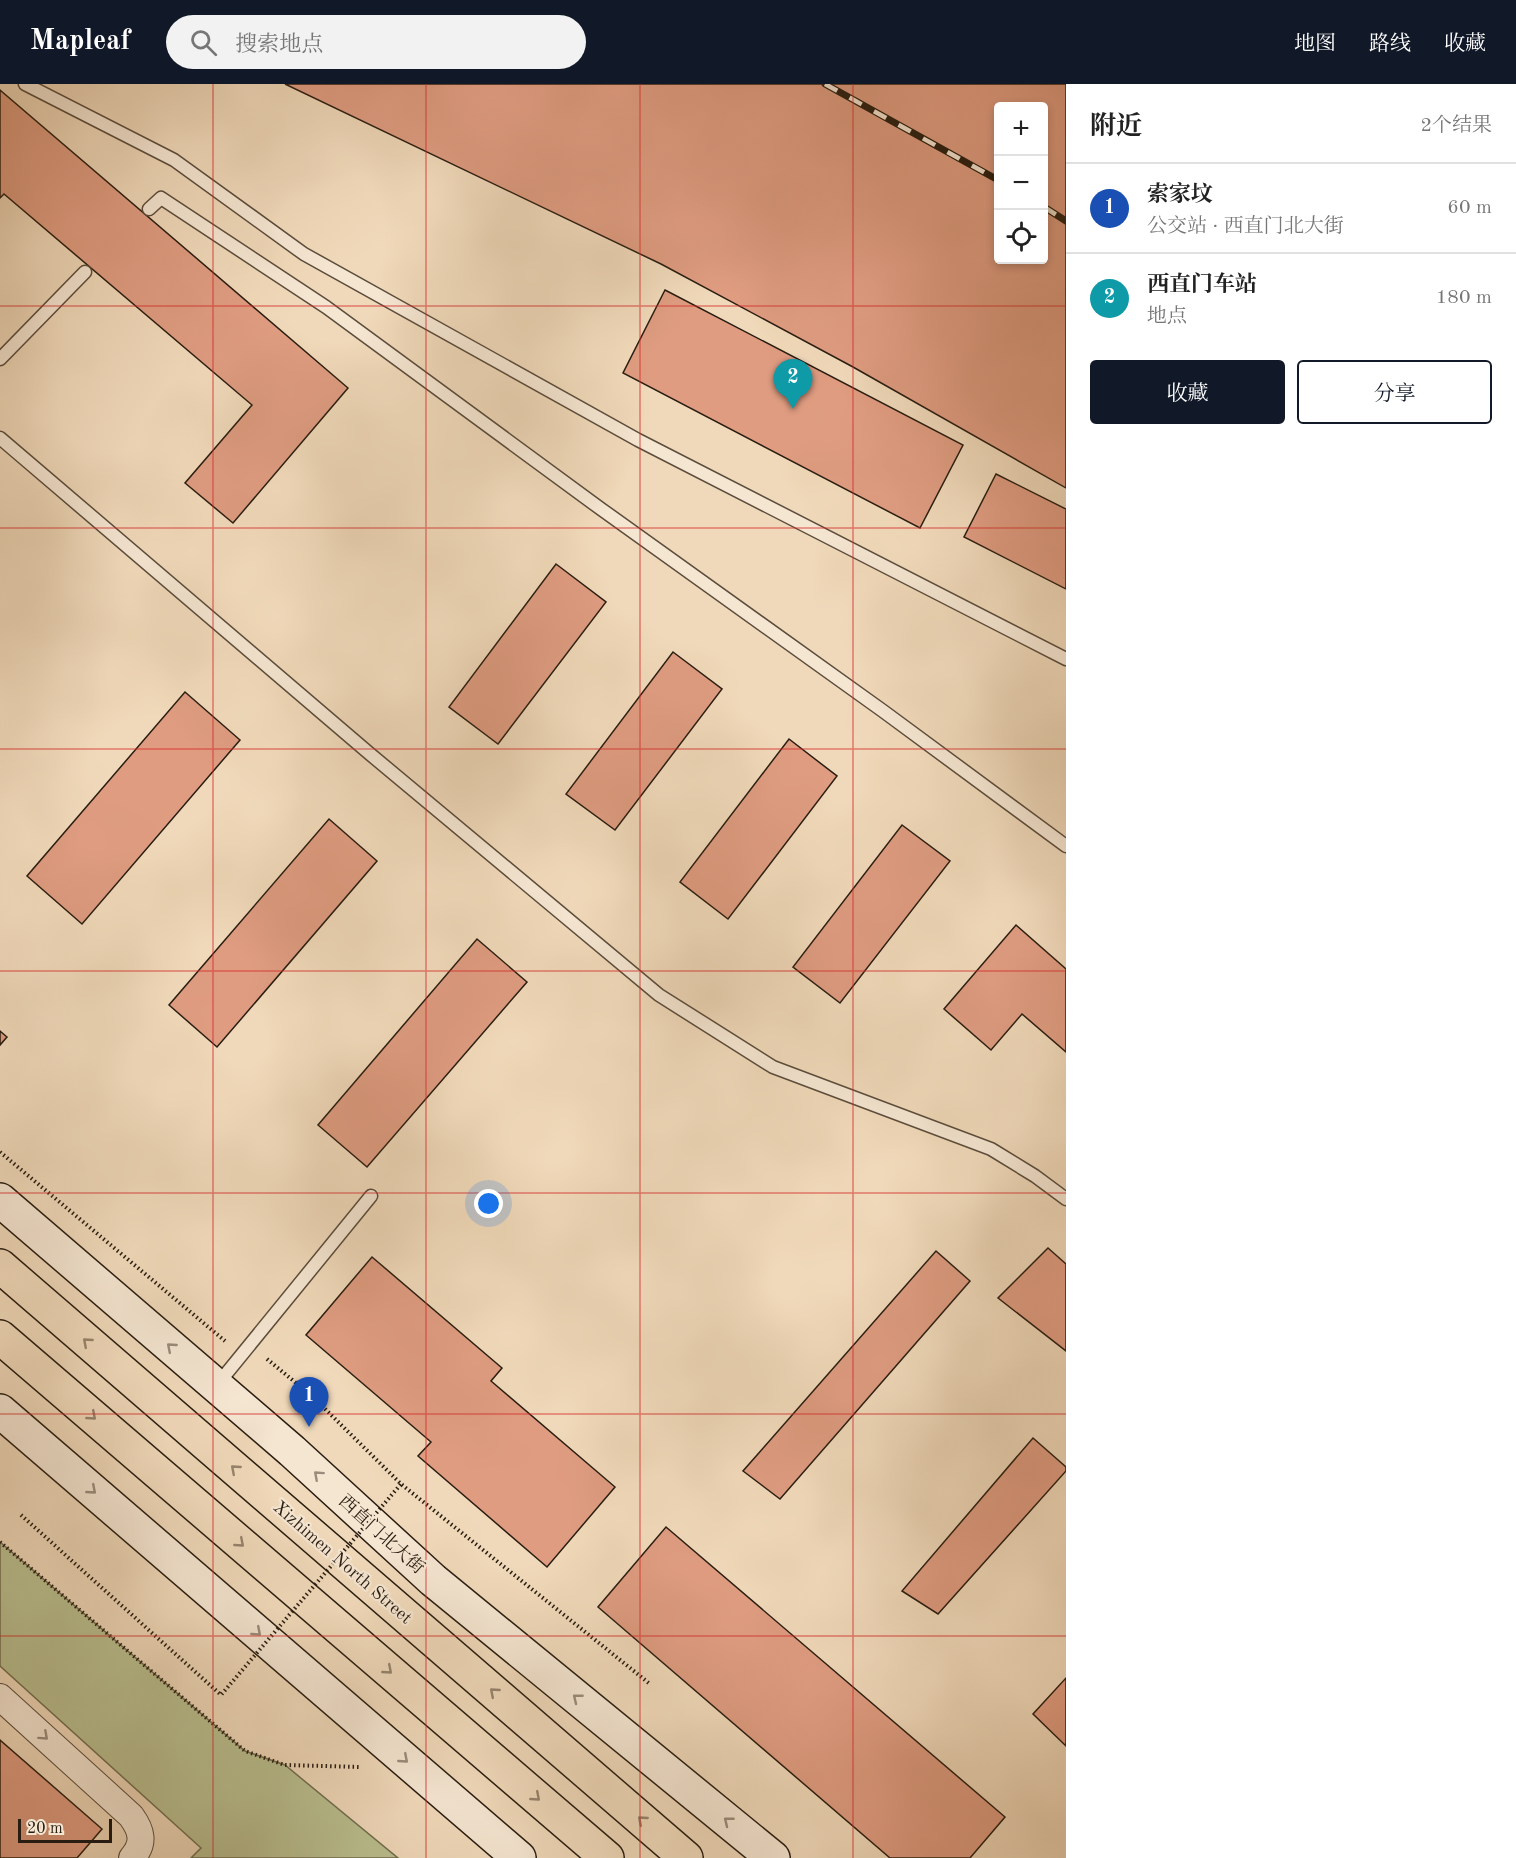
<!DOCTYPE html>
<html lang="zh">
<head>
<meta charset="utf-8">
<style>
	body { margin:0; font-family:"Old Standard TT","Noto Serif SC",serif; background:#f2f2f2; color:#222 }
	.controls { position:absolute; right:18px; top:18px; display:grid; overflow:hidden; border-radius:6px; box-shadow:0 3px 9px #0003 }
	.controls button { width:54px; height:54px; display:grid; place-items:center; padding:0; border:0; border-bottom:2px solid #e0e0e0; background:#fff; color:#222; font:30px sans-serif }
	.scale { position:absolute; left:18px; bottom:15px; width:94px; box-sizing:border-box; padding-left:6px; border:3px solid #291d11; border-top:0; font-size:16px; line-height:21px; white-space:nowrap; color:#291d11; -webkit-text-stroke:4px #f5e6d2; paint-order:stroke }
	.you { position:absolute; left:489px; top:1120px; width:21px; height:21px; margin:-15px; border:4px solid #fff; border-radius:50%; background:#1a73e8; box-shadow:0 0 0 9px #1a73e833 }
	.badge { display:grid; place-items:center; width:39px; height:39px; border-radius:50%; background:#111827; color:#fff; font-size:20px; font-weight:700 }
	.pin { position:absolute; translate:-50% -50px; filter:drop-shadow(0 2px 3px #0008) }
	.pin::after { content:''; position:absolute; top:32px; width:21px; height:18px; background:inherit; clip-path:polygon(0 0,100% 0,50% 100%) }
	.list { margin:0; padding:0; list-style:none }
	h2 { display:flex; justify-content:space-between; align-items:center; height:78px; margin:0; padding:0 24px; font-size:26px }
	h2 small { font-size:20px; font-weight:400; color:#767676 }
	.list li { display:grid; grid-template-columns:39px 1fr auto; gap:18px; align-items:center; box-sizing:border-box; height:90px; padding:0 24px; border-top:2px solid #e0e0e0 }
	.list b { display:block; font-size:22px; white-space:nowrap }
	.list p { margin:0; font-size:20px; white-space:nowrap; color:#767676 }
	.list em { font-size:20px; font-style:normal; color:#767676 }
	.actions { display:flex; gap:12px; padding:18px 24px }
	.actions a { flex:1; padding:14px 0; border:2px solid #111827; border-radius:6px; text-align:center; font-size:21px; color:#111827 }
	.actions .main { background:#111827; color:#fff }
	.icon { flex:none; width:33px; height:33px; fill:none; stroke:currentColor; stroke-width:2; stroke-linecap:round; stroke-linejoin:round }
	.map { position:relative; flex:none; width:1066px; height:1774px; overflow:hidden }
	header { display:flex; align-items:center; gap:36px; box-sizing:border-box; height:84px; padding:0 30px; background:#111827; color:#fff }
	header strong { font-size:28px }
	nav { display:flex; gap:33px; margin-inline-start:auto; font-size:21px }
	.search { width:420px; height:54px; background:#f2f2f2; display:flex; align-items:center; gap:15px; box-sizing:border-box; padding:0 21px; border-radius:33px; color:#767676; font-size:22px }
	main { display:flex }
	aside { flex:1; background:#fff }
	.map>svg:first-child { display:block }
	.green { fill:#b9bf90; stroke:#716e50; stroke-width:1.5 }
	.building { fill:#df9c81; stroke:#291d11; stroke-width:1.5; fill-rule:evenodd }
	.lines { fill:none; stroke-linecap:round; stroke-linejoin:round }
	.lane-casing { stroke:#5b4c3b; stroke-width:15 }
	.street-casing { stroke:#5b4c3b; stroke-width:28 }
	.secondary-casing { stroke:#291d11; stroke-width:36 }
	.highway-casing { stroke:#291d11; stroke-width:36 }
	.path { stroke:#291d11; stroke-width:4; stroke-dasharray:1.5 3; stroke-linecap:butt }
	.lane { stroke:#f5e6d2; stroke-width:12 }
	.street { stroke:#f5e6d2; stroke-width:26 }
	.secondary { stroke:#f5e6d2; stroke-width:33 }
	.highway { stroke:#f0d9ba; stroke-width:33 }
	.rail-casing { stroke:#291d11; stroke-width:7 }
	.rail { stroke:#f5e6d2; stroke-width:4.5; stroke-dasharray:14; stroke-linecap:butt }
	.path-bridge { stroke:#291d11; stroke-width:4; stroke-dasharray:1.5 3; stroke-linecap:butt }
	.oneway { stroke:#96846e }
	.oneway2 { stroke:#998c7b }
	.grid { fill:none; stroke:#d62828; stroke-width:1.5; stroke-opacity:0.55 }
	.labels { text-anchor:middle; stroke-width:4.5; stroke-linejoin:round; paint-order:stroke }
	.street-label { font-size:18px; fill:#291d11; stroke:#f5e6d2 }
</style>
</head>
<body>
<header>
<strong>Mapleaf</strong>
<div class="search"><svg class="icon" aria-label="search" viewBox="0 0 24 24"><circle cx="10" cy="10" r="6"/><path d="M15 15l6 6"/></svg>搜索地点</div>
<nav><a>地图</a><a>路线</a><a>收藏</a></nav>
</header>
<main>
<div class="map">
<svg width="1066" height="1774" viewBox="0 0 1066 1774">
	<rect width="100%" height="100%" fill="#f0d9ba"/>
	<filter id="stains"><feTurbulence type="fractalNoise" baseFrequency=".00333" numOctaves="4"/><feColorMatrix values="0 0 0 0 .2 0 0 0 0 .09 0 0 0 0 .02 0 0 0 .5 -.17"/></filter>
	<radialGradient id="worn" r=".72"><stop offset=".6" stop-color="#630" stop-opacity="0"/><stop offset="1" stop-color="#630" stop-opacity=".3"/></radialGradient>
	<path class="green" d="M0 1458 245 1667 285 1681 398 1774H191L201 1764 0 1582Z"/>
	<g class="building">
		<path d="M285 0H1066V404L853 283 661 180ZM998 22H1044V176H998Z"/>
		<path d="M0 6 348 304 233 439 185 399 252 321 4 110 0 114Z"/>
		<path d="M665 206 963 361 920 444 623 289Z"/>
		<path d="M996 390 1066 425V505L964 453Z"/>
		<path d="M556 480 606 518 498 660 449 623Z"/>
		<path d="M673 568 722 605 615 746 566 710Z"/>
		<path d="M185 608 240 656 82 840 27 792Z"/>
		<path d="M789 655 837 692 728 835 680 798Z"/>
		<path d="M329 735 377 777 217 963 169 921Z"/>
		<path d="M902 741 950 777 840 919 793 883Z"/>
		<path d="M1016 841 1066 885V968L1022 930 991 966 944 925Z"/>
		<path d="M477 855 527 898 367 1083 318 1041Z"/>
		<path d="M0 947 7 953 0 961Z"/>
		<path d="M1048 1164 1066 1180V1267L998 1214Z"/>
		<path d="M936 1167 970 1197 780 1415 743 1387Z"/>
		<path d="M372 1173 502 1284 491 1297 615 1403 547 1483 418 1372 431 1358 306 1251Z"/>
		<path d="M1033 1354 1066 1383V1387L938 1530 902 1507Z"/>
		<path d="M666 1443 1005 1733 970 1774H890L598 1523Z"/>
		<path d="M1066 1594V1662L1033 1630Z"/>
		<path d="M0 1656 102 1745 77 1774H0Z"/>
	</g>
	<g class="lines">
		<g class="lane-casing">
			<g id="lane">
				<path d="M25 0 174 76 304 170 638 356 1066 575"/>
				<path d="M149 125 161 114 326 223 601 425 883 627 1066 762"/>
				<path d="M0 275 85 188"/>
				<path d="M0 354 370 670 659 911 773 983 991 1065 1035 1092 1066 1115"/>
				<path d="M217 1301 371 1112"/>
			</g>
		</g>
		<g class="street-casing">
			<path id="street" d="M0 1613 131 1732C142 1747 145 1759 132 1774"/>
		</g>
		<g class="secondary-casing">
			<g id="secondary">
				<path d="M0 1116 292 1367 433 1496 773 1774"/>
				<path d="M0 1327 519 1774"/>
			</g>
		</g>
		<g class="highway-casing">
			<g id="highway">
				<path d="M0 1182 686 1774"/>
				<path d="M0 1253 607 1774"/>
			</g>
		</g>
		<g class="path">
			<path d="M0 1068 225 1257"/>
			<path d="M267 1275 313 1313 401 1400 650 1600"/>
			<path d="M0 1458 245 1667 285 1681 361 1683"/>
		</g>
		<use href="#lane" class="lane"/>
		<use href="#street" class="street"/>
		<use href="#secondary" class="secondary"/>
		<use href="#highway" class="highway"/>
		<g class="rail-casing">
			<g id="rail">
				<path d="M825 0 998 96"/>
				<path d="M1044 123 1066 137"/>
			</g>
		</g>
		<use href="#rail" class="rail"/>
		<path class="path-bridge" d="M21 1431 221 1611 401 1400"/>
	</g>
	<defs><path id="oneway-chevron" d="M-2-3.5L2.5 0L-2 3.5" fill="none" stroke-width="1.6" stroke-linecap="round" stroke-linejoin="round" transform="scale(1.5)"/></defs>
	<g class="oneway">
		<use href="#oneway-chevron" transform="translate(87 1258) rotate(-139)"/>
		<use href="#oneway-chevron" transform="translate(92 1332) rotate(41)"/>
		<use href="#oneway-chevron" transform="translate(235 1385) rotate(-139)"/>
		<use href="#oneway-chevron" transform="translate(240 1459) rotate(41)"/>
		<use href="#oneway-chevron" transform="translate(388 1586) rotate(41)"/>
		<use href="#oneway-chevron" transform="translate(494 1608) rotate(-139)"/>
		<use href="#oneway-chevron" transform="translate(536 1713) rotate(41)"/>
		<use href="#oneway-chevron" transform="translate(642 1736) rotate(-139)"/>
	</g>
	<g class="oneway2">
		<use href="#oneway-chevron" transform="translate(171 1263) rotate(-139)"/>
		<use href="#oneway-chevron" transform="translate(318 1391) rotate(-138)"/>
		<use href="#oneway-chevron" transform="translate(92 1406) rotate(41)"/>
		<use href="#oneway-chevron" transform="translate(257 1548) rotate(41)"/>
		<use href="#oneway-chevron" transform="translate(577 1614) rotate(-141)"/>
		<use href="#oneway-chevron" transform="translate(44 1652) rotate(42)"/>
		<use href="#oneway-chevron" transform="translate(404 1675) rotate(41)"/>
		<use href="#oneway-chevron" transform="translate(728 1737) rotate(-141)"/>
	</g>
	<path class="grid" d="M213 0V1774M426 0V1774M640 0V1774M853 0V1774M0 222H1066M0 444H1066M0 665H1066M0 887H1066M0 1109H1066M0 1330H1066M0 1552H1066"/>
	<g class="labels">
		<g class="street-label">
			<text transform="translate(382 1450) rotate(42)" y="6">西直门北大街</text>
			<text transform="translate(343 1478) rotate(41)" y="6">Xizhimen North Street</text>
		</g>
	</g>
	<rect width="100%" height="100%" filter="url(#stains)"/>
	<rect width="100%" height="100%" fill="url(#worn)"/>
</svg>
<div class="controls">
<button>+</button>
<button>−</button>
<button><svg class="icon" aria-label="locate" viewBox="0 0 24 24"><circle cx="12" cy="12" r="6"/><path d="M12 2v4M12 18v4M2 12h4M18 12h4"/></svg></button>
</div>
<div class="scale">20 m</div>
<div class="you"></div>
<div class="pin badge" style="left:309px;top:1343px;background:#1a4fb4">1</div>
<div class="pin badge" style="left:793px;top:325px;background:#0f9aa8">2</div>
</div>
<aside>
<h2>附近<small>2个结果</small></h2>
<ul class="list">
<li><span class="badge" style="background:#1a4fb4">1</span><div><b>索家坟</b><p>公交站 · 西直门北大街</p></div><em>60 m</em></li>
<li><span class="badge" style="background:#0f9aa8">2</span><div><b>西直门车站</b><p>地点</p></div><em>180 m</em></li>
</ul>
<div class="actions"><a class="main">收藏</a><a>分享</a></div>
</aside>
</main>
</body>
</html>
